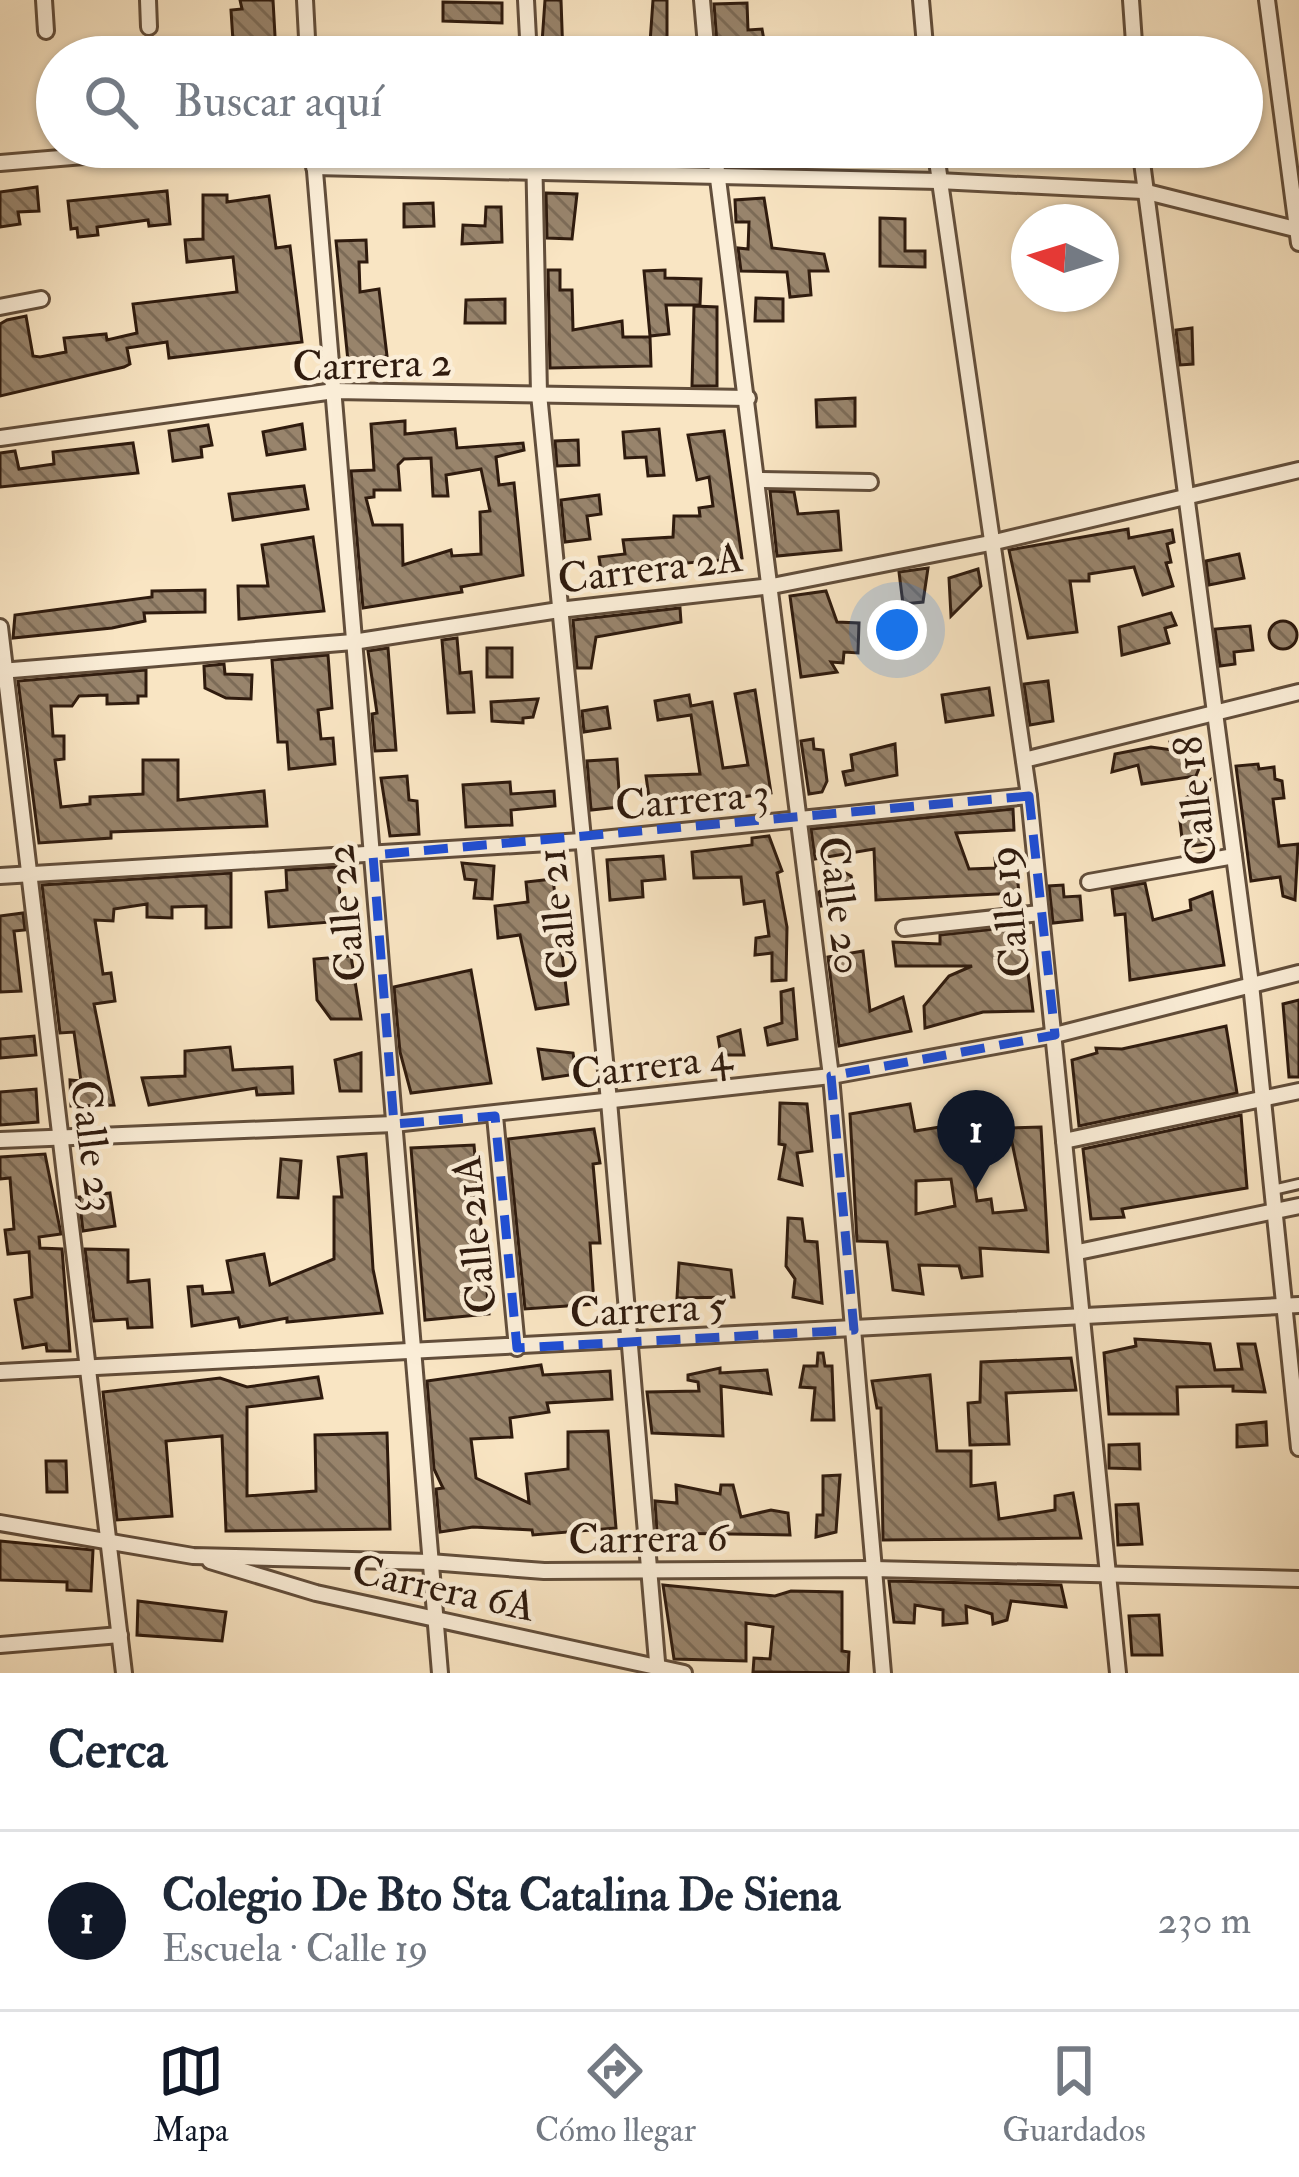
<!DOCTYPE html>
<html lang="es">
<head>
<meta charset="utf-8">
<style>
	body { margin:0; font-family:"IM FELL Double Pica",serif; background:#f6f6f7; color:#1f2937 }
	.compass { position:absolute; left:1011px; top:204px; width:108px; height:108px; border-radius:50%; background:#fff; box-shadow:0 3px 9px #0004; rotate:274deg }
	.you { position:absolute; left:897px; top:630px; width:42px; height:42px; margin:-30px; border:9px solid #fff; border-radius:50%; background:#1a73e8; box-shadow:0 0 0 18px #1a73e833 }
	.badge { display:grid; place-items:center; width:78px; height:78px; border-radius:50%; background:#111827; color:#fff; font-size:39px; font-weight:700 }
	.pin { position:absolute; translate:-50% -99px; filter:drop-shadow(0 3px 6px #0008) }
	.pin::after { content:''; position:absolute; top:63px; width:42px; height:36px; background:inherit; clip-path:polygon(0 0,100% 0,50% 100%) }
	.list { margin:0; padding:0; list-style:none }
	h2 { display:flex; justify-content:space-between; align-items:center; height:156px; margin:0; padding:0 48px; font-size:51px }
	h2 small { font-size:39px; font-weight:400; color:#747a83 }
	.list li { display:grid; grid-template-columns:78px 1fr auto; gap:36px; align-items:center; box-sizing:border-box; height:180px; padding:0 48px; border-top:3px solid #e0e1e3 }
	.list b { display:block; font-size:45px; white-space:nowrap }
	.list p { margin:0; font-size:39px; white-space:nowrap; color:#747a83 }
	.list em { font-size:39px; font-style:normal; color:#747a83 }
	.icon { flex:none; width:66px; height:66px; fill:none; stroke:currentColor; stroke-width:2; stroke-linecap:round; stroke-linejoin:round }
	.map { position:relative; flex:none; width:1299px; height:1673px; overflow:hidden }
	.search { position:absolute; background:#fff; box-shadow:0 3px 9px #0004; left:36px; right:36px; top:36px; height:132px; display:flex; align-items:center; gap:30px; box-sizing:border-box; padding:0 42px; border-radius:66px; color:#747a83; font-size:45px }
	.sheet { height:336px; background:#fff }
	nav { display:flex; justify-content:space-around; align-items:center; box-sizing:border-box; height:168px; border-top:3px solid #e0e1e3; background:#fff; font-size:33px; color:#747a83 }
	nav a { display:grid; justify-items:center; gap:6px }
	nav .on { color:#111827 }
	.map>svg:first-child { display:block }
	.building { fill:url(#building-back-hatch); stroke:#2f1b0e; stroke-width:3; fill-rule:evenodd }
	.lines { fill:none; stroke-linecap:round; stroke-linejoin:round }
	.lane-casing { stroke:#624e3b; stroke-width:14 }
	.street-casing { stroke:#624e3b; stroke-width:20 }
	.lane { stroke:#fbeed8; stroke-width:8 }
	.street { stroke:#fbeed8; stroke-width:14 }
	.marked { fill:none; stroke:#1d4ed8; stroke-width:9; stroke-dasharray:24 15; stroke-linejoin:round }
	.labels { text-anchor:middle; stroke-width:9; stroke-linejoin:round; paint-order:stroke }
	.street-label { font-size:42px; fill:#2f1b0e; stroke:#fbeed8 }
</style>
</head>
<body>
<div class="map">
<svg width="1299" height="1673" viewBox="0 0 1299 1673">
	<defs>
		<pattern id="building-back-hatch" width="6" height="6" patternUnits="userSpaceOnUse" patternTransform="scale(3)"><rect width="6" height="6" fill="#98846c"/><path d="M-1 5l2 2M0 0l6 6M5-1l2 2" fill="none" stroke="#7c6b57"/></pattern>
	</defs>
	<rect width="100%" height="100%" fill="#f9e5c3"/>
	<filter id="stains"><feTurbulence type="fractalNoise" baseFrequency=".00167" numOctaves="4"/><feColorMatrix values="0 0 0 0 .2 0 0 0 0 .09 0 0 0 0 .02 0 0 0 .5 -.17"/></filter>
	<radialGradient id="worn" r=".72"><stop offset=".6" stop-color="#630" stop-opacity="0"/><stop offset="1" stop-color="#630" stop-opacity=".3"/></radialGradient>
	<g class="building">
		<path d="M240 0H273L276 54 234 57 231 10 242 9Z"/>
		<path d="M545 0H561L563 57H541Z"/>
		<path d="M653 0H667V41H675L674 57H649Z"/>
		<path d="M443 2 502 3V23L443 21Z"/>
		<path d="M747 3 748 30 762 29 767 57H718L714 4Z"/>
		<path d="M37 187 39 211 18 212 20 224 0 227V192Z"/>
		<path d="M167 191 170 224 149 226 148 220 97 227 98 235 78 237 77 228 71 229 68 201Z"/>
		<path d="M546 193 577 194 572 239 547 238Z"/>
		<path d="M203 195H227V202L269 196 276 248 290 246 302 342 169 358 167 342 127 348 130 364 124 367 0 396V324L7 320 26 316 33 356 40 357 66 352 64 338 106 334 107 340 137 333 133 304 237 292 233 257 187 262 185 240 203 239Z"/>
		<path d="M764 198 772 248 824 254 828 271H809L811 295 790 297 787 272 741 271 738 248 748 249 749 222H736L735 200Z"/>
		<path d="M433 203 434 226 404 227V204Z"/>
		<path d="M486 207H501L502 242 462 244 463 225 485 226Z"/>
		<path d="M880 218 905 219V251H925V267L880 266Z"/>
		<path d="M366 240 367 262H359L360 292 379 289 387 356 348 361 336 241Z"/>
		<path d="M548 270H560V290H572L573 330 622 321 623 337H650L651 366 550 368Z"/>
		<path d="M665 270V278L701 279 700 305H666L669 334 650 336 644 271Z"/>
		<path d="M756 298 783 299V321H755Z"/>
		<path d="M505 299V323H465L466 300Z"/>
		<path d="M694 306 717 307V386H692Z"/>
		<path d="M1192 328 1193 364 1180 365 1176 330Z"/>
		<path d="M855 398V426L817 427 816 400Z"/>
		<path d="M405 421V434L455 429 457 448 523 443 524 450 496 457 499 485 514 483 523 575 461 587 462 592 363 608 351 471 374 470 371 424ZM431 458 433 496H448L446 475 481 469 490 511 480 512 481 554 452 556 451 550 403 565 402 525H373L366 498 374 497V490H400L398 465 404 459Z"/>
		<path d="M302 424 305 449 267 455 263 432Z"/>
		<path d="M208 425 212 445 201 447 202 457 173 461 169 431Z"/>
		<path d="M659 429 664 475 648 476 646 457 625 458 623 432Z"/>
		<path d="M724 431 742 558 601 571 599 557 625 554 623 540 673 537 674 516H700L699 508 713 506 709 477 697 480 688 435Z"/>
		<path d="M578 440 579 465 557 466 555 441Z"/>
		<path d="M133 443 138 473 0 487V453L15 451 19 469 54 464 53 452Z"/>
		<path d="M304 486 308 509 233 520 229 494Z"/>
		<path d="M770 491 794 492 798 514 838 511 841 550 777 556Z"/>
		<path d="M599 495 601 514 587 516 590 539 565 542 561 500Z"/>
		<path d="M1128 529 1129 538 1172 530 1174 542 1167 544 1171 562 1166 563 1173 586 1143 595 1134 567 1089 574V581H1070L1077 632 1028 638 1009 550Z"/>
		<path d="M313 537 324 611 239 619 238 586H268L262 545Z"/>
		<path d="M1239 554 1244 578 1209 585 1206 561Z"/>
		<path d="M928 568 923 602 903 604 899 572Z"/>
		<path d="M978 569 981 586 951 616 949 578Z"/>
		<path d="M205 590V612L144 613 145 621 112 628 13 638 15 615 152 597V591Z"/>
		<path d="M826 591 837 622 859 623 858 653 844 652 843 663 831 662 837 672 801 677 790 596Z"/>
		<path d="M680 608 681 622 596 637 591 668H577L573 620Z"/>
		<path d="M1171 613 1176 625 1165 628 1169 643 1122 655 1119 627Z"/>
		<circle cx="1283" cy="635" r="14"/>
		<path d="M1250 626 1253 650 1234 652 1235 664 1220 666 1215 629Z"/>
		<path d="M457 638 460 673 471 672 474 712 448 713 442 640Z"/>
		<path d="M388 648 396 750 375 751 372 714 377 713 368 651Z"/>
		<rect x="487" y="648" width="25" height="29"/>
		<path d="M328 655 332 708 318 710 321 739 333 738 335 764 289 769 287 742H278L272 660Z"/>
		<path d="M224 664 225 674 252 675 251 699 226 698 205 688 204 666Z"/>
		<path d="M146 670V696H138V703L107 704V695L79 696 72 706H51L53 736H64V759L55 760 61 807 90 804V797L143 794V760H178V800L264 791 267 826 111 832V838L39 843 18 681Z"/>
		<path d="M1048 681 1053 721 1030 725 1024 684Z"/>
		<path d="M989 688 993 715 946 722 942 695Z"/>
		<path d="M755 690 771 793 734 798 733 791 650 805 646 776 700 774 691 715 658 720 655 701 689 695 691 706 712 702 723 768 748 765 735 694Z"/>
		<path d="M538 699 533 717 523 718V723L492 721 491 702Z"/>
		<path d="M607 707 610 728 584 732 582 711Z"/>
		<path d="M1197 736 1202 761 1196 776 1142 784 1138 765 1112 772 1115 754 1151 747 1172 750 1170 742Z"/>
		<path d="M813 739 814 749 823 750 827 781 822 792 809 794 801 741Z"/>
		<path d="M895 744 897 775 846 785 843 772 853 770 851 755Z"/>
		<path d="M617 759 620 807 591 810 587 761Z"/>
		<path d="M1258 764 1259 769 1274 767 1275 779 1282 781 1284 798 1273 799 1279 846 1298 844 1295 900 1283 896 1280 877 1251 881 1236 766Z"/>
		<path d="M407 776 409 800 417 801 419 834 390 836 381 778Z"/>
		<path d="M1209 781 1202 804 1207 844 1183 847 1178 804Z"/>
		<path d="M510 782 511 794 554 791 555 806 511 810 512 825 466 827 463 785Z"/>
		<path d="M1013 809 1014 830 956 833 969 869 996 868 995 858 1015 856 1019 893 876 900 874 849 815 859 811 829Z"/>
		<path d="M769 836 782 871 777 873 787 927 786 980 772 981V953L755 955 756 938 769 936 764 901 744 904 741 877 694 878 692 852 752 845V838Z"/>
		<path d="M663 856 665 879 642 881 643 897 610 900 607 860Z"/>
		<path d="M462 863 494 866 492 899 474 898 476 880 465 879Z"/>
		<path d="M336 867 344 921 269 927 266 892 287 890 286 870Z"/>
		<path d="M834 867 851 876 856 901 821 906 819 892 837 881Z"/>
		<path d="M231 873V927L206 928V906L172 907V918L147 917V904L114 909 113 921 95 920 103 974 111 973 115 1001 94 1004 114 1105 71 1106 70 1080 81 1081 74 1032 60 1033 42 885Z"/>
		<path d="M553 879 568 1004 536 1009 520 935 498 938 495 906 528 902 526 882Z"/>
		<path d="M1145 883 1153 920 1191 910 1190 900 1212 892 1224 965 1130 980 1125 914 1115 915 1112 889Z"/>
		<path d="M1063 885 1064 897 1080 896 1082 920 1053 923 1049 886Z"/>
		<path d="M23 913 25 930 14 931 21 991 0 992V916Z"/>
		<path d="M1022 926 1033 1011 983 1012 925 1028 924 1006 949 976 972 966H896L893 942 940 944V935Z"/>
		<path d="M863 951 870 1011 903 997 911 1031 839 1046 828 957Z"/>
		<path d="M351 956 361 1019H331L317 1000 314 959Z"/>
		<path d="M471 970 491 1083 411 1093 400 1052 394 987Z"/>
		<path d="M793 989 797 1039 768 1045 765 1028 782 1023 781 992Z"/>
		<path d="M1299 1000V1077H1289L1283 1004Z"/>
		<path d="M1226 1026 1237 1093 1079 1126 1072 1060 1097 1053 1096 1048 1122 1049Z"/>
		<path d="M740 1030 744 1055H721L718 1037Z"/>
		<path d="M34 1036 36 1055 0 1058V1039Z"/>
		<path d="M230 1047 233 1070 292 1067 293 1093 257 1095 256 1088 149 1105 142 1078 185 1076V1051Z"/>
		<path d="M538 1049 573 1053 576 1074 543 1079Z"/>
		<path d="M361 1053V1091H340L335 1060Z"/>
		<path d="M36 1089 38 1122 0 1125V1092Z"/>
		<path d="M780 1103 807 1104 812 1151 797 1153 802 1185 779 1179 785 1145 779 1144Z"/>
		<path d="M910 1104 915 1131 965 1123 977 1201 991 1199 993 1213 1026 1210 1009 1128 1041 1127 1048 1252 980 1248 982 1276 962 1278 959 1266 919 1265 923 1294 893 1290 887 1242 857 1241 850 1114ZM951 1179 955 1206 916 1214V1181Z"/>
		<path d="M1241 1115 1247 1188 1122 1209 1124 1217 1091 1219 1083 1149Z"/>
		<path d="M594 1129 600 1163 593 1164 600 1243H590L594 1304 525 1309 508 1139Z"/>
		<path d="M474 1145 489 1314 425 1320 411 1148Z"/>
		<path d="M45 1154 61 1234 39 1237 40 1248 62 1249 70 1351H47L46 1344 23 1348 15 1300 32 1297 29 1252 8 1254 5 1230 14 1229 10 1178 0 1179V1157Z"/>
		<path d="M366 1154 373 1269 382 1313 287 1322V1318L240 1327 238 1318 192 1326 188 1287 202 1286 203 1294 233 1292 227 1261 264 1254 270 1285 334 1259V1197H342L338 1157Z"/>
		<path d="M281 1159 301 1161 298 1198 278 1197Z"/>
		<path d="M110 1193 115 1226 83 1231 79 1197Z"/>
		<path d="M788 1218 802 1219 805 1241 817 1242 822 1303 793 1297 795 1279 786 1266Z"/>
		<path d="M85 1249 128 1250V1282L149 1280 152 1327 128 1328 127 1319 94 1321Z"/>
		<path d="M679 1263 731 1270 734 1297 677 1298Z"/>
		<path d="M1135 1339 1210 1344 1215 1370 1242 1369 1238 1344H1255L1265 1392 1233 1391V1386L1177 1387 1178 1414H1109L1104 1353 1136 1346Z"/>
		<path d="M818 1353H823L825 1366H832L834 1420H812L815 1388 800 1387 804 1366H817Z"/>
		<path d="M1071 1358 1076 1390 1006 1393 1009 1444 970 1445 968 1403 980 1402 981 1362Z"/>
		<path d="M541 1365 543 1375 610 1371 612 1399 547 1403 549 1412 510 1418 512 1437 471 1439 476 1478 529 1503 526 1474 568 1469V1432L608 1431 616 1528 533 1535 532 1530 473 1527 440 1532 436 1489 443 1488 434 1469 427 1381Z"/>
		<path d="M720 1368V1373L767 1370 771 1394 721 1386 723 1436 652 1433 647 1392 699 1391 698 1382 688 1380V1375Z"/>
		<path d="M930 1375 937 1451H971V1486L995 1483 999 1519 1055 1510V1496L1073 1493 1081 1538 883 1540 881 1408H877L872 1381Z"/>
		<path d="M318 1377 322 1398 247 1407V1496L316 1491 315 1435 387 1433 390 1529 226 1531 222 1436 166 1441 172 1516 117 1520 103 1392 220 1378 247 1387Z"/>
		<path d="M1266 1422 1267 1445 1237 1447V1425Z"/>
		<path d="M1139 1444 1140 1469 1109 1468V1445Z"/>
		<path d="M46 1461H66L67 1492H47Z"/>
		<path d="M840 1475 836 1532 816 1537 817 1515H823V1476Z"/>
		<path d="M676 1485 720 1494 721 1485H733L741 1517 771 1510 788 1513 790 1535 657 1533 655 1501 677 1503Z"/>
		<path d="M1138 1504 1142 1544 1118 1545 1116 1505Z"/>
		<path d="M0 1541 93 1550 91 1591 67 1590V1582L0 1580Z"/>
		<path d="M889 1581 1061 1585 1066 1607 1011 1601 1007 1620 993 1624 992 1614 966 1606 967 1623 943 1625V1610L915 1605 914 1623 894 1622Z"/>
		<path d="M663 1585 775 1596 791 1591 842 1592V1651L849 1652 848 1673 753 1672 754 1658 770 1659 773 1627 746 1623V1661L674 1659Z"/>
		<path d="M138 1601 226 1612 222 1641 137 1635Z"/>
		<path d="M1159 1615 1162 1655H1132L1129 1616Z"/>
	</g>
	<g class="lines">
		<g class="lane-casing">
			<path id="lane" d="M1273 1190 1299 1184"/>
		</g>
		<g class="street-casing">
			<g id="street">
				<path d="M44 0 46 31"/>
				<path d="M148 0 149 27"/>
				<path d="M305 0 308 57"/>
				<path d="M526 0 529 57"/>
				<path d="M702 0 707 57"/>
				<path d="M921 0 926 57"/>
				<path d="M1131 0 1135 57"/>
				<path d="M1267 0 1299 243"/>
				<path d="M313 147 440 1673"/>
				<path d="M534 147 539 394 609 1101 658 1673"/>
				<path d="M714 147 831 1076 883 1673"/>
				<path d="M935 147 1029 796 1118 1673"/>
				<path d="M1140 147 1251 984 1299 1448"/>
				<path d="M0 163 192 147"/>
				<path d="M314 167 938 181 1143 191 1299 230"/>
				<path d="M0 307 41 299"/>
				<path d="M0 438 334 391 748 398"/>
				<path d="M758 480 870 482"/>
				<path d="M0 627 124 1673"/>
				<path d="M0 671 353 642 559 610 772 586 995 542 1299 470"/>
				<path d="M1024 760 1299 692"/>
				<path d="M0 876 582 841 1029 796"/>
				<path d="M1089 882 1234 856"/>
				<path d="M904 928 1040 913"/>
				<path d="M495 1116 517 1348"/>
				<path d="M0 1140 394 1124 831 1076 1055 1035 1299 973"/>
				<path d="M1064 1141 1299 1091"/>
				<path d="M1078 1252 1299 1206"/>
				<path d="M0 1372 1299 1305"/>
				<path d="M0 1523 193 1556 430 1562 544 1571 873 1569 1299 1579"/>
				<path d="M210 1561 316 1593 684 1673"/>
				<path d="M0 1645 120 1635"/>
			</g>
		</g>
		<use href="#lane" class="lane"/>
		<use href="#street" class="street"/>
	</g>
	<path class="marked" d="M1029 796 1055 1035 831 1076 854 1330 517 1348 495 1116 394 1124 373 855Z"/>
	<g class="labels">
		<g class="street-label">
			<text transform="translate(372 363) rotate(-2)" y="15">Carrera 2</text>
			<text transform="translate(650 567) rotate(-7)" y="15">Carrera 2A</text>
			<text transform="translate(692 798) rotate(-5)" y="15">Carrera 3</text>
			<text transform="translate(1194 801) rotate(-97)" y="15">Calle 18</text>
			<text transform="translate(842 905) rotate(83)" y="15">Calle 20</text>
			<text transform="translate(1008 912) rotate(-96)" y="15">Calle 19</text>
			<text transform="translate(344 913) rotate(-95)" y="15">Calle 22</text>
			<text transform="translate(556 914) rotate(-96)" y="15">Calle 21</text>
			<text transform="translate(651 1064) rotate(-7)" y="15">Carrera 4</text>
			<text transform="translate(94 1146) rotate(83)" y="15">Calle 23</text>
			<text transform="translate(473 1235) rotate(-96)" y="15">Calle 21A</text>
			<text transform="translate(648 1308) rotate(-3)" y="15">Carrera 5</text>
			<text transform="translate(648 1537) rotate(-1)" y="15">Carrera 6</text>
			<text transform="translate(444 1587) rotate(12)" y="15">Carrera 6A</text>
		</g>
	</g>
	<rect width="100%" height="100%" filter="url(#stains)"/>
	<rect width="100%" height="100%" fill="url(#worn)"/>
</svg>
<svg class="compass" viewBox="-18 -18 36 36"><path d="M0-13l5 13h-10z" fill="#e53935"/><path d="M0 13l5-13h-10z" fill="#747a83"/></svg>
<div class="you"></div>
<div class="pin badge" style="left:976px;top:1189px">1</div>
<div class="search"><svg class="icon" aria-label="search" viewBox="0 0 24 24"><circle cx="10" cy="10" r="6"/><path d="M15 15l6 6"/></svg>Buscar aquí</div>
</div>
<section class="sheet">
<h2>Cerca<small></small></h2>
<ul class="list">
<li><span class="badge">1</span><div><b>Colegio De Bto Sta Catalina De Siena</b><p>Escuela · Calle 19</p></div><em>230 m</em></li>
</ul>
</section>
<nav>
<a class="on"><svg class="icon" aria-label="map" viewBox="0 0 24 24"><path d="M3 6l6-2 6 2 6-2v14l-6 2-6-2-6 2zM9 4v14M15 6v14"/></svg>Mapa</a>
<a><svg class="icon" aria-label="directions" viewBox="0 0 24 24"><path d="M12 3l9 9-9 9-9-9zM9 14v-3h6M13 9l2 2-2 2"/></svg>Cómo llegar</a>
<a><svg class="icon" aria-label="saved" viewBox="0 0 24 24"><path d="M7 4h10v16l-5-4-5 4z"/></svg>Guardados</a>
</nav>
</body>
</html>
